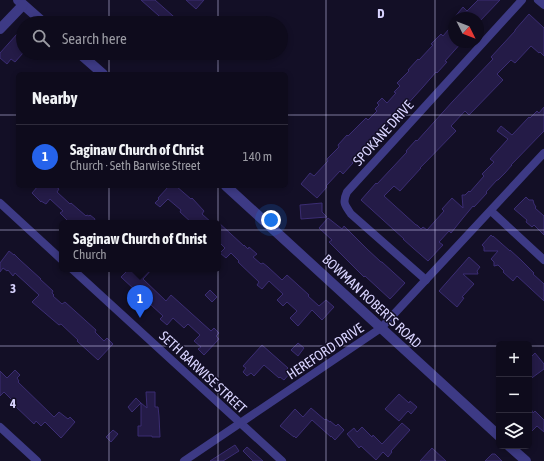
<!DOCTYPE html>
<html lang="en">
<head>
<meta charset="utf-8">
<style>
	body { margin:0; font-family:"Asap Condensed",sans-serif; background:#171425; color:#f1f3f6 }
	.controls { position:absolute; right:12px; bottom:12px; display:grid; overflow:hidden; border-radius:6px; box-shadow:0 2px 6px #0003 }
	.controls button { width:36px; height:36px; display:grid; place-items:center; padding:0; border:0; border-bottom:1px solid #2e2b3b; background:#0e0b1c; color:#f1f3f6; font:20px sans-serif }
	.compass { position:absolute; left:448px; top:12px; width:36px; height:36px; border-radius:50%; background:#0e0b1c; box-shadow:0 2px 6px #0003; rotate:132deg }
	.you { position:absolute; left:271px; top:220px; width:14px; height:14px; margin:-10px; border:3px solid #fff; border-radius:50%; background:#1a73e8; box-shadow:0 0 0 6px #1a73e833 }
	.badge { display:grid; place-items:center; width:26px; height:26px; border-radius:50%; background:#2563eb; color:#fff; font-size:13px; font-weight:700 }
	.pin { position:absolute; translate:-50% -33px; filter:drop-shadow(0 1px 2px #0008) }
	.pin::after { content:''; position:absolute; top:21px; width:14px; height:12px; background:inherit; clip-path:polygon(0 0,100% 0,50% 100%) }
	.popup { position:absolute; left:59px; top:220px; width:162px; height:52px; box-sizing:border-box; display:grid; place-content:center; border-radius:6px; background:#0e0b1c; filter:drop-shadow(0 1px 3px #0005); font-size:13px; white-space:nowrap; color:#9b9ba3 }
	.popup b { font-size:15px; color:#f1f3f6 }
	.popup::after { content:''; position:absolute; left:50%; top:100%; margin-left:-8px; border:8px solid transparent; border-top-color:#0e0b1c }
	.list { margin:0; padding:0; list-style:none }
	h2 { display:flex; justify-content:space-between; align-items:center; height:52px; margin:0; padding:0 16px; font-size:17px }
	h2 small { font-size:13px; font-weight:400; color:#9b9ba3 }
	.list li { display:grid; grid-template-columns:26px 1fr auto; gap:12px; align-items:center; box-sizing:border-box; height:64px; padding:0 16px; border-top:1px solid #2e2b3b }
	.list b { display:block; font-size:15px; white-space:nowrap }
	.list p { margin:0; font-size:13px; white-space:nowrap; color:#9b9ba3 }
	.list em { font-size:13px; font-style:normal; color:#9b9ba3 }
	.icon { flex:none; width:22px; height:22px; fill:none; stroke:currentColor; stroke-width:2; stroke-linecap:round; stroke-linejoin:round }
	.map { position:relative; flex:none; width:544px; height:461px; overflow:hidden }
	.search { position:absolute; background:#0e0b1c; box-shadow:0 2px 6px #0003; left:16px; top:16px; width:272px; height:44px; display:flex; align-items:center; gap:10px; box-sizing:border-box; padding:0 14px; border-radius:22px; color:#9b9ba3; font-size:15px }
	.panel { position:absolute; background:#0e0b1c; box-shadow:0 2px 6px #0003; left:16px; top:72px; width:272px; height:116px; border-radius:6px }
	.map>svg:first-child { display:block }
	.building { fill:#241b47; stroke:#3b2d73 }
	.lines { fill:none; stroke-linecap:round; stroke-linejoin:round }
	.minor { stroke:#3d3a85; stroke-width:8 }
	.tertiary { stroke:#3d3a85; stroke-width:10 }
	.grid { fill:none; stroke:#d9d4ff; stroke-width:1; stroke-opacity:0.55 }
	.labels { text-anchor:middle; stroke-width:3; stroke-linejoin:round; paint-order:stroke }
	.street-label { font-size:14px; fill:#d9d4ff; stroke:#130f26 }
	.grid-label { font-size:13px; text-anchor:middle; font-weight:bold; fill:#d9d4ff; stroke:#130f26; stroke-width:3; stroke-linejoin:round; paint-order:stroke }
</style>
</head>
<body>
<div class="map">
<svg width="544" height="461" viewBox="0 0 544 461">
	<rect width="100%" height="100%" fill="#130f26"/>
	<g class="building">
		<path d="M141 0H155L181 23H167Z"/>
		<path d="M186 0H204L196 9Z"/>
		<path d="M478 0H500L478 23V18H454L463 7 467 11Z"/>
		<path d="M529 14 544 28V56L540 52 539 53 531 46 515 63 511 60 497 74 503 80 469 115 465 111 451 126 456 131 420 168H421L400 191 394 186 384 196 416 225H417L421 229 423 227 427 230 444 211 442 209 452 198 463 208 462 195H465L469 191 470 192 484 176 482 174 494 162 490 159 508 139 497 131 501 126 512 135 529 117 530 118 537 111 539 113 544 107V131L511 165H512L505 173 498 180H497L486 192 487 193 474 207 473 206 463 218 451 233 449 231 439 242 443 245 428 261 413 248 403 239H404L361 200 376 183 377 184 407 152 406 151 416 140 417 141 453 101 493 59 491 57 515 31V30Z"/>
		<path d="M454 23V42H462L445 61 447 62 437 73 436 72 423 87 413 98 366 149 365 148 352 162 353 163 343 174 340 171 326 186 327 187 317 198 301 184 310 173 314 176 328 161 327 159 339 147 338 145 347 135 348 136 366 118 368 120 377 111 375 109 379 105 377 103 382 98 387 103 396 93 394 92 400 86 397 83 409 71 408 70 418 59 419 60 433 45 431 44 441 34 443 36Z"/>
		<path d="M17 34 23 39V53L15 62 11 59 7 64 0 58V53Z"/>
		<path d="M38 186H55L59 189 57 192 70 204 71 203 86 216 87 215 89 216 90 215 95 219 94 221 96 223H70L60 213 63 211 50 199 46 204 41 201V202L32 193Z"/>
		<path d="M169 186H176L191 199 192 198 204 211 202 214 212 223H192L180 212 181 210 168 199 160 207 155 203 159 199 158 198Z"/>
		<path d="M526 197 529 200H533L534 204 536 207 535 208 544 216V235L534 225 532 227 526 222 527 220 514 209Z"/>
		<path d="M322 203V212L327 217 301 219 300 205Z"/>
		<path d="M328 218 342 229 344 226 367 249 381 262H382L405 283 390 299 365 276 364 277 329 242 332 240 319 228Z"/>
		<path d="M218 222 244 246V245L248 249 249 247 257 254 253 257 261 264 263 263 268 267 282 280 287 275 309 295 308 296 319 306 326 300 334 307 322 320 312 310 298 326 290 318 297 311 287 302 283 306 277 300 283 294 269 281 262 289 257 285 259 282 238 262 239 261 231 253 226 258 220 253 225 248 218 241Z"/>
		<path d="M491 235 493 237V236L510 251V250L521 260 534 273 533 274 544 284V301L517 276 513 281 503 272 504 271 498 265 494 266V262L491 259 498 251H484V247L482 245Z"/>
		<path d="M9 251 14 255V254L20 260 41 279H40L53 291 52 293 54 295 53 296 62 304 65 302 96 330 95 332 104 341 107 338 113 344 98 360 77 341 78 340 61 324 59 325 32 302 39 295 15 273 13 276 8 270 7 271 3 268 0 272V263Z"/>
		<path d="M469 257 480 267 477 271 478 274H463L474 284 462 297 464 298 457 307 439 291Z"/>
		<path d="M129 269H152L143 279 166 301 171 295 211 331 214 328 219 333 216 336 219 339 204 355 198 349 201 347 194 341 200 335 188 324 184 328 173 318 167 325 160 319 163 316 150 304 146 301 145 302 140 298 136 302 130 297 136 291 121 277Z"/>
		<path d="M210 290 217 297 212 302 205 295Z"/>
		<path d="M298 343 304 348 298 356 291 350Z"/>
		<path d="M262 345 288 368 286 370 290 373 284 380 280 377 279 378 264 365 254 376 251 373 247 376 243 372 246 368 243 366Z"/>
		<path d="M535 353 544 364V369L529 380V359Z"/>
		<path d="M15 370 20 375 17 378 19 381 18 382 54 417 59 412 68 419 70 417 75 422 61 438 45 422 41 426 36 421 34 424 13 404 15 403 4 392 0 396V371L7 378Z"/>
		<path d="M146 392H155V407H158L159 416 160 437H152V436H138V426H141V403L147 408Z"/>
		<path d="M399 394 409 403 410 401 417 407 411 414 408 411 399 421 385 409Z"/>
		<path d="M136 398 141 403 132 412 128 407Z"/>
		<path d="M529 405 533 413 535 411 544 420V432L537 426 529 434Z"/>
		<path d="M311 408 325 420 326 419 330 422V421L336 426 338 424 344 430 335 440 331 436V437L312 420 296 438 294 436V437L280 426 295 409 303 417Z"/>
		<path d="M402 423 410 430 391 451 392 452 388 457 383 452 376 460 361 446 359 448 347 434 354 428 357 432 362 427 372 437 373 435 382 444Z"/>
		<path d="M113 430 118 434 111 442 106 437Z"/>
		<path d="M235 445 239 451 223 461H210Z"/>
		<path d="M247 447 263 461H253L243 451Z"/>
		<path d="M432 448 446 461H420Z"/>
		<path d="M492 454H495L502 461H485Z"/>
	</g>
	<g class="lines">
		<g class="minor">
			<path d="M538 0 544 5"/>
			<path d="M0 203 62 260"/>
			<path d="M491 211 544 260"/>
			<path d="M72 269 282 461"/>
			<path d="M426 280 351 214C345 205 342 203 347 192L522 0"/>
			<path d="M0 427 37 461"/>
			<path d="M184 461 381 328 544 153"/>
		</g>
		<g class="tertiary">
			<path d="M18 0 44 23"/>
			<path d="M0 29 23 5"/>
			<path d="M79 53 103 74"/>
			<path d="M226 186 499 436"/>
			<path d="M509 446 526 461"/>
		</g>
	</g>
	<path class="grid" d="M109 0V23M218 0V23M326 0V461M435 0V461M109 53V74M218 53V74M0 115H18M286 115H544M109 186V461M218 186V461M0 230H544M0 346H499M529 346H544"/>
	<g class="labels">
		<g class="street-label">
			<text transform="translate(383 133) rotate(-48)" y="5">SPOKANE DRIVE</text>
			<text transform="translate(372 301) rotate(43)" y="5">BOWMAN ROBERTS ROAD</text>
			<text transform="translate(325 351) rotate(-34)" y="5">HEREFORD DRIVE</text>
			<text transform="translate(203 372) rotate(43)" y="5">SETH BARWISE STREET</text>
		</g>
	</g>
	<g class="grid-label">
		<text x="381" y="18">D</text>
		<text x="13" y="293">3</text>
		<text x="13" y="408">4</text>
	</g>
</svg>
<div class="controls">
<button>+</button>
<button>−</button>
<button><svg class="icon" aria-label="layers" viewBox="0 0 24 24"><path d="M12 4l9 5-9 5-9-5zM3 14l9 5 9-5"/></svg></button>
</div>
<svg class="compass" viewBox="-18 -18 36 36"><path d="M0-13l5 13h-10z" fill="#e53935"/><path d="M0 13l5-13h-10z" fill="#9b9ba3"/></svg>
<div class="you"></div>
<div class="pin badge" style="left:140px;top:318px">1</div>
<div class="popup"><b>Saginaw Church of Christ</b>Church</div>
<div class="search"><svg class="icon" aria-label="search" viewBox="0 0 24 24"><circle cx="10" cy="10" r="6"/><path d="M15 15l6 6"/></svg>Search here</div>
<section class="panel">
<h2>Nearby<small></small></h2>
<ul class="list">
<li><span class="badge">1</span><div><b>Saginaw Church of Christ</b><p>Church · Seth Barwise Street</p></div><em>140 m</em></li>
</ul>
</section>
</div>
</body>
</html>
